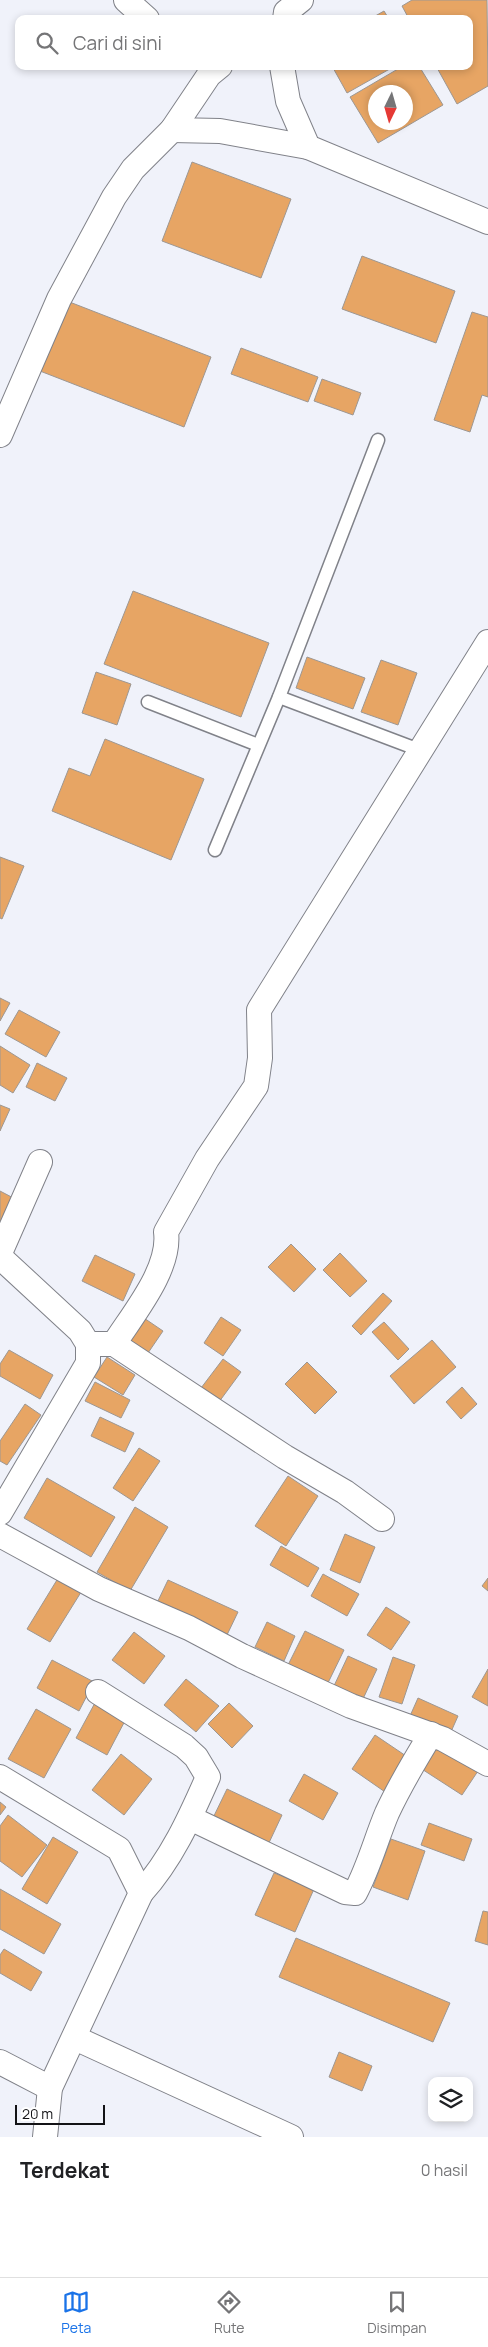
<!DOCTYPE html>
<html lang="id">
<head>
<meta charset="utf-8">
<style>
	body { margin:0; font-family:Manrope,sans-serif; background:#f2f2f2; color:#202124 }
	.controls { position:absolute; right:15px; bottom:15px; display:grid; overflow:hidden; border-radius:10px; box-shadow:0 2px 8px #0003 }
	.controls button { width:45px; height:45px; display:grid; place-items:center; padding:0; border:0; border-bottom:1px solid #e0e0e0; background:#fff; color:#202124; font:25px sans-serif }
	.compass { position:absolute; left:368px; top:85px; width:45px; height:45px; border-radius:50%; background:#fff; box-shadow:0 2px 8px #0003; rotate:185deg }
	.scale { position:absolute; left:15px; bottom:12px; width:90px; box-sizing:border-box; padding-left:5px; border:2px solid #131316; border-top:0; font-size:14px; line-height:18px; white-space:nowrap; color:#131316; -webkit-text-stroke:4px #fff; paint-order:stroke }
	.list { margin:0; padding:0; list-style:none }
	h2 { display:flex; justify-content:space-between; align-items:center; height:65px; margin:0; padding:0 20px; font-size:21px }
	h2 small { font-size:16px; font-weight:400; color:#757577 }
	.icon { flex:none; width:28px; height:28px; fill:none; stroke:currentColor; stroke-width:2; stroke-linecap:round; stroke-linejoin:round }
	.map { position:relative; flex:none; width:488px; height:2137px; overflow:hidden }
	.search { position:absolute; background:#fff; box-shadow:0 2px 8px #0003; left:15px; right:15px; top:15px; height:55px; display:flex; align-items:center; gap:12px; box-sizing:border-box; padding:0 18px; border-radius:10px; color:#757577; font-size:19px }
	.sheet { height:140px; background:#fff }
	nav { display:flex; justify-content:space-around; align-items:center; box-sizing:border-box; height:70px; border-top:1px solid #e0e0e0; background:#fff; font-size:14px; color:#757577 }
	nav a { display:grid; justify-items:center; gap:2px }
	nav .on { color:#1a73e8 }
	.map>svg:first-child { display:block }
	.building { fill:#e7a564; stroke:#9d9792; fill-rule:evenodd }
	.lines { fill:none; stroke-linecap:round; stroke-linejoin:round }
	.service-casing { stroke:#808289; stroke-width:15 }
	.minor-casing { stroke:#808289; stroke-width:26 }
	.service { stroke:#fff; stroke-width:12 }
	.minor { stroke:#fff; stroke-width:24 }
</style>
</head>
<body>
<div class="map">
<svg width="488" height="2137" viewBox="0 0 488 2137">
	<rect width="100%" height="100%" fill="#f0f2fa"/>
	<g class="building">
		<path d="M412 0H487L488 86 457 104 436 66H469V19H409L402 6Z"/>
		<path d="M384 11 389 19H370Z"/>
		<path d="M332 66H395L347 93Z"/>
		<path d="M403 66H419L443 105 378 143 350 97ZM376 92H406V122H376Z"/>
		<path d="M192 162 291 199 261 278 162 241Z"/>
		<path d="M362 256 455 291 436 343 342 309Z"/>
		<path d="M67 301 211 357 184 427 40 371Z"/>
		<path d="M472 312 488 317V397L482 395 470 432 434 420Z"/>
		<path d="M241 348 318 377 308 402 231 374Z"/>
		<path d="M322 379 361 393 353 415 314 401Z"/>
		<path d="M133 591 269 643 241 717 104 664Z"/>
		<path d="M307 657 365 678 353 709 296 688Z"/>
		<path d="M381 660 417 673 398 725 361 712Z"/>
		<path d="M96 672 131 684 117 725 82 713Z"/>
		<path d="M105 739 204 779 171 860 52 811 69 768 90 776Z"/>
		<path d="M0 857 24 866 2 919 0 918Z"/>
		<path d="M0 998 10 1003 0 1021Z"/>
		<path d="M19 1010 60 1032 46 1057 5 1034Z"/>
		<path d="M0 1046 30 1065 13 1093 0 1085Z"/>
		<path d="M37 1063 67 1078 55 1101 26 1087Z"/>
		<path d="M0 1105 10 1109 0 1131Z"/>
		<path d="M0 1191 21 1202 0 1231Z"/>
		<path d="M291 1244 316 1269 294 1292 268 1267Z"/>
		<path d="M340 1253 367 1281 350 1297 323 1270Z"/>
		<path d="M95 1255 135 1274 123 1301 82 1281Z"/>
		<path d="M383 1293 392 1301 361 1335 352 1326Z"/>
		<path d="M141 1316 163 1331 148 1353 126 1339Z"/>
		<path d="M221 1317 241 1330 223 1356 204 1343Z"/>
		<path d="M384 1322 409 1349 398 1360 372 1332Z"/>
		<path d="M432 1340 456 1367 414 1404 390 1376Z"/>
		<path d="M9 1350 53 1375 40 1399 0 1376V1364Z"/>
		<path d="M107 1357 135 1375 123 1395 94 1377Z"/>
		<path d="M223 1359 241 1372 216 1406 198 1392Z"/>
		<path d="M307 1362 337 1392 315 1414 285 1384Z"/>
		<path d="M95 1382 130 1400 121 1418 85 1401Z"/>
		<path d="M462 1387 477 1404 461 1419 446 1402Z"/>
		<path d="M25 1404 41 1415 7 1465 0 1461V1441Z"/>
		<path d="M100 1417 134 1433 125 1452 91 1436Z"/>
		<path d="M139 1448 160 1461 133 1501 113 1488Z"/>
		<path d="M288 1476 318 1496 286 1546 255 1526Z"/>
		<path d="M47 1478 115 1517 91 1557 24 1518Z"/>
		<path d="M135 1507 168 1527 130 1591 97 1572Z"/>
		<path d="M345 1534 375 1547 360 1583 330 1570Z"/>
		<path d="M281 1546 319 1568 308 1587 270 1565Z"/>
		<path d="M323 1574 359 1594 347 1616 311 1596Z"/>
		<path d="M60 1575 83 1589 50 1642 27 1629Z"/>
		<path d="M488 1578V1591L482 1586Z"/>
		<path d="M168 1580 238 1612 226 1637 156 1605Z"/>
		<path d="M386 1607 410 1622 391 1650 367 1635Z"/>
		<path d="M267 1622 295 1636 284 1661 255 1647Z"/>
		<path d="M305 1631 344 1650 326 1687 286 1669Z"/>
		<path d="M134 1632 165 1656 144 1684 112 1660Z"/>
		<path d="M348 1656 377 1669 362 1701 333 1688Z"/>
		<path d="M393 1657 415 1665 402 1704 379 1697Z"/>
		<path d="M52 1660 94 1682 79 1711 37 1688Z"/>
		<path d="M488 1669V1706L472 1697Z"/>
		<path d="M186 1679 219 1706 196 1732 164 1705Z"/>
		<path d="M418 1698 458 1716 450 1734 410 1716Z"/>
		<path d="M96 1701 127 1717 107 1755 76 1738Z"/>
		<path d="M229 1703 253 1726 232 1748 208 1724Z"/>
		<path d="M36 1709 71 1729 44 1778 8 1759Z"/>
		<path d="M375 1735 412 1760 388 1794 352 1769Z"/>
		<path d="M431 1737 480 1768 462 1795 414 1764Z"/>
		<path d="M121 1754 152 1779 124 1815 92 1790Z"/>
		<path d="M304 1774 338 1793 323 1820 289 1801Z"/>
		<path d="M227 1789 282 1815 267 1847 211 1822Z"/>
		<path d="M0 1802 6 1807 0 1815Z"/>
		<path d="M8 1815 47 1845 22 1877 0 1861V1826Z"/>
		<path d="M429 1823 472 1839 464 1861 421 1845Z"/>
		<path d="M53 1837 78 1852 47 1904 22 1889Z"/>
		<path d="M391 1839 425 1851 408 1900 373 1887Z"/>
		<path d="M274 1873 314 1889 295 1932 255 1915Z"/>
		<path d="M0 1889 61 1924 44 1954 0 1929Z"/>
		<path d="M483 1911 488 1912V1945L475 1941Z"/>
		<path d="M296 1938 450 2003 433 2042 279 1977Z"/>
		<path d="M4 1949 42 1972 31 1991 0 1973V1955Z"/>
		<path d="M339 2052 372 2066 362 2091 329 2077Z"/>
	</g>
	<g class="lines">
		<g class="service-casing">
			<g id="service">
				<path d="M279 697 422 751"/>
				<path d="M148 702 258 745"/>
				<path d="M215 850 279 697 378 440"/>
			</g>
		</g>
		<g class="minor-casing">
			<g id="minor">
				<path d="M126 0 147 19"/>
				<path d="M285 19 286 12 301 0"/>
				<path d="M282 66 288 101 308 147 488 222"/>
				<path d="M172 130 220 131 308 147"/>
				<path d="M0 435 59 299 114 197 133 169 172 130 209 75 220 66"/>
				<path d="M0 1253 40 1162"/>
				<path d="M0 1257 80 1331 88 1344V1363L0 1513"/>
				<path d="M88 1344H114C133 1314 171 1269 166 1232L207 1159 256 1086 260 1058 259 1010 488 642"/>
				<path d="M114 1344 285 1457 345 1492 382 1519"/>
				<path d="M0 1535 99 1589 189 1628 242 1656 351 1706 443 1739 488 1764"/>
				<path d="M98 1692 184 1746 196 1757 208 1777C190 1818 171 1860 141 1893"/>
				<path d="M0 1777 119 1849 141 1893 50 2088 45 2137"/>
				<path d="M190 1818 345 1892 355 1893C369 1867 376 1839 387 1813 400 1785 415 1760 431 1734"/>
				<path d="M75 2038 291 2137"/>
				<path d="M0 2062 50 2088"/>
			</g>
		</g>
		<use href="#service" class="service"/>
		<use href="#minor" class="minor"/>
	</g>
</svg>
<div class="controls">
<button><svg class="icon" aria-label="layers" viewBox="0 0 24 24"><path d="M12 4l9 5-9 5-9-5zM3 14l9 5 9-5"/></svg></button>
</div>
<svg class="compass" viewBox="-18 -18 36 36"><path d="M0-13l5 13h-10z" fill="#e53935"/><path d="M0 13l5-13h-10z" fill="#757577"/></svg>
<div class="scale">20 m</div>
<div class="search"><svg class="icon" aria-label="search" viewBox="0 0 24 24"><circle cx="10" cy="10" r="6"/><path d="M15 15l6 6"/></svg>Cari di sini</div>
</div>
<section class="sheet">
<h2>Terdekat<small>0 hasil</small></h2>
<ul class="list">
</ul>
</section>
<nav>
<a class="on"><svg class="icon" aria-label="map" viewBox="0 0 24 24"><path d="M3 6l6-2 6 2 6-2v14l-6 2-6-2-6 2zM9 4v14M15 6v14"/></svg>Peta</a>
<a><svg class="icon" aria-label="directions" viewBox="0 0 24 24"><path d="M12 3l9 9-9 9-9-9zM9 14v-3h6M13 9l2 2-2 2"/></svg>Rute</a>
<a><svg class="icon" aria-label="saved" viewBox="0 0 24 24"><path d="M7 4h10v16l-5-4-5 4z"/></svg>Disimpan</a>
</nav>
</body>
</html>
